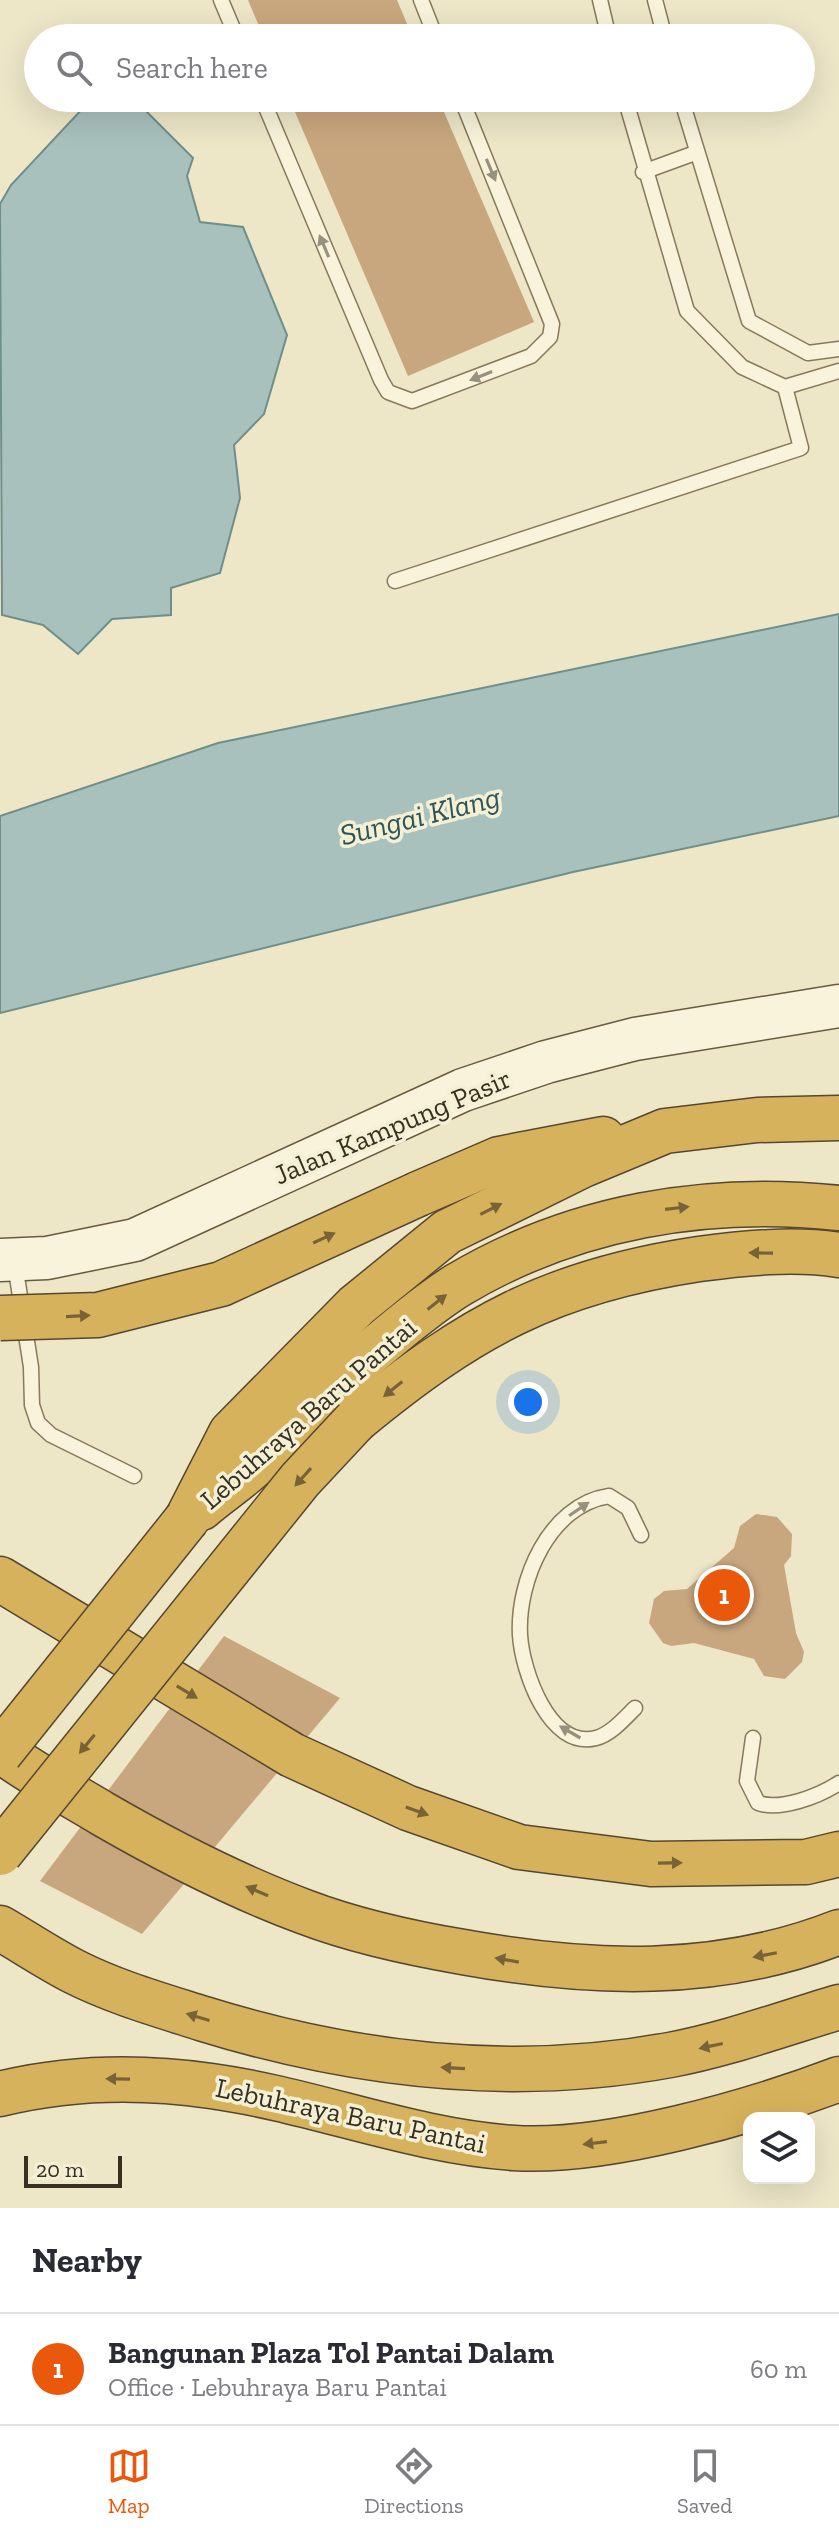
<!DOCTYPE html>
<html lang="en">
<head>
<meta charset="utf-8">
<style>
	body { margin:0; font-family:"Zilla Slab",serif; background:#f7f7f7; color:#2b2b33 }
	.controls { position:absolute; right:24px; bottom:24px; display:grid; overflow:hidden; border-radius:16px; box-shadow:0 8px 32px #0002 }
	.controls button { width:72px; height:72px; display:grid; place-items:center; padding:0; border:0; border-bottom:2px solid #e1e1e2; background:#fff; color:#2b2b33; font:40px sans-serif }
	.scale { position:absolute; left:24px; bottom:20px; width:98px; box-sizing:border-box; padding-left:8px; border:4px solid #382f20; border-top:0; font-size:22px; line-height:28px; white-space:nowrap; color:#382f20; -webkit-text-stroke:6px #f4f0d6; paint-order:stroke }
	.you { position:absolute; left:528px; top:1402px; width:28px; height:28px; margin:-20px; border:6px solid #fff; border-radius:50%; background:#1a73e8; box-shadow:0 0 0 12px #1a73e833 }
	.badge { display:grid; place-items:center; width:52px; height:52px; border-radius:50%; background:#ea580c; color:#fff; font-size:26px; font-weight:700 }
	.pin { position:absolute; translate:-50% -50%; border:4px solid #fff; box-shadow:0 2px 8px #0006 }
	.list { margin:0; padding:0; list-style:none }
	h2 { display:flex; justify-content:space-between; align-items:center; height:104px; margin:0; padding:0 32px; font-size:34px }
	h2 small { font-size:26px; font-weight:400; color:#7c7c81 }
	.list li { display:grid; grid-template-columns:52px 1fr auto; gap:24px; align-items:center; box-sizing:border-box; height:112px; padding:0 32px; border-top:2px solid #e1e1e2 }
	.list b { display:block; font-size:30px; white-space:nowrap }
	.list p { margin:0; font-size:26px; white-space:nowrap; color:#7c7c81 }
	.list em { font-size:26px; font-style:normal; color:#7c7c81 }
	.icon { flex:none; width:44px; height:44px; fill:none; stroke:currentColor; stroke-width:2; stroke-linecap:round; stroke-linejoin:round }
	.map { position:relative; flex:none; width:839px; height:2208px; overflow:hidden }
	.search { position:absolute; background:#fff; box-shadow:0 8px 32px #0002; left:24px; right:24px; top:24px; height:88px; display:flex; align-items:center; gap:20px; box-sizing:border-box; padding:0 28px; border-radius:44px; color:#7c7c81; font-size:30px }
	.sheet { height:216px; background:#fff }
	nav { display:flex; justify-content:space-around; align-items:center; box-sizing:border-box; height:112px; border-top:2px solid #e1e1e2; background:#fff; font-size:22px; color:#7c7c81 }
	nav a { display:grid; justify-items:center; gap:4px }
	nav .on { color:#ea580c }
	.map>svg:first-child { display:block }
	.water { fill:#a8c1bd; stroke:#6f8f8b; stroke-width:2 }
	.building { fill:#c9a77e }
	.lines { fill:none; stroke-linecap:round; stroke-linejoin:round }
	.lane-casing { stroke:#88795d; stroke-width:17 }
	.secondary-casing { stroke:#695a40; stroke-width:45 }
	.highway-casing { stroke:#564731; stroke-width:47 }
	.lane { stroke:#f8f3da; stroke-width:14 }
	.secondary { stroke:#f8f3da; stroke-width:42 }
	.highway { stroke:#d7b25c; stroke-width:44 }
	.highway-bridge-casing { stroke:#564731; stroke-width:47; stroke-linecap:butt }
	.highway-bridge { stroke:#d7b25c; stroke-width:44 }
	.oneway { fill:#98917d }
	.oneway2 { fill:#786338 }
	.labels { text-anchor:middle; stroke-width:7; stroke-linejoin:round; paint-order:stroke }
	.street-label { font-size:28px; fill:#382f20; stroke:#f4f0d6 }
	.water-label { font-size:30px; font-style:italic; fill:#305557; stroke:#f4f0d6 }
</style>
</head>
<body>
<div class="map">
<svg width="839" height="2208" viewBox="0 0 839 2208">
	<rect width="100%" height="100%" fill="#ede6c7"/>
	<g class="water">
		<path d="M84 107H142L193 158 187 176 200 222 243 227 287 335 264 414 234 445 240 498 220 573 171 588V615L112 619 78 654 43 625 2 615 0 204 11 185Z"/>
		<path d="M839 614V816L573 872 0 1013V816L218 743Z"/>
	</g>
	<g class="building">
		<path d="M248 0H397L413 38H264Z"/>
		<path d="M289 98H438L534 322 408 376Z"/>
		<path d="M756 1514 777 1517 792 1534 791 1556 784 1565 796 1633 804 1652 802 1662 785 1679 764 1676 754 1659 694 1643 671 1646 663 1643 649 1623 654 1599 664 1591 687 1589 734 1548 740 1526Z"/>
		<path d="M224 1636 340 1698 142 1934 40 1881Z"/>
	</g>
	<g class="lines">
		<g class="lane-casing">
			<g id="lane">
				<path d="M221 0 237 38"/>
				<path d="M421 0 436 38"/>
				<path d="M600 0 609 38"/>
				<path d="M655 0 665 38"/>
				<path d="M262 98 381 380 388 392 412 401 531 356 550 337 552 324 461 98"/>
				<path d="M625 98 687 311 742 367 785 387 839 371"/>
				<path d="M681 98 749 321 808 353 839 349"/>
				<path d="M643 172 695 153"/>
				<path d="M395 581 801 448 785 387"/>
				<path d="M15 1264 31 1367 32 1405 38 1423 51 1435 134 1476"/>
				<path d="M635 1708C624 1719 611 1734 596 1738 549 1750 522 1670 520 1635 517 1581 549 1505 609 1496L628 1508 641 1535"/>
				<path d="M753 1738 747 1781 758 1803C781 1811 819 1796 839 1783"/>
			</g>
		</g>
		<g class="secondary-casing">
			<path id="secondary" d="M0 1260 47 1258 135 1240 463 1090 546 1062 635 1039 839 1006"/>
		</g>
		<g class="highway-casing">
			<g id="highway">
				<path d="M418 1194 499 1159 603 1139"/>
				<path d="M356 1420C470 1326 552 1281 699 1259 744 1253 794 1248 839 1255"/>
				<path d="M201 1508C221 1491 244 1476 262 1458 287 1434 308 1405 334 1383 369 1354 421 1308 458 1285 574 1216 707 1194 839 1208"/>
				<path d="M187 1519 231 1433 356 1306 447 1232 583 1165 665 1131 757 1120 839 1118"/>
				<path d="M0 1579 292 1755 408 1808 519 1847 651 1864 806 1862 839 1854"/>
				<path d="M0 1750C33 1774 68 1793 103 1814 167 1851 235 1886 305 1912 355 1931 410 1943 463 1952 590 1975 717 1980 839 1932"/>
				<path d="M0 1928C24 1942 48 1958 73 1971 114 1992 160 2005 204 2019 356 2066 512 2084 670 2055 728 2044 782 2024 839 2007"/>
				<path d="M0 2094C69 2077 141 2076 211 2086 313 2100 410 2141 514 2148 606 2154 752 2112 839 2079"/>
			</g>
		</g>
		<use href="#lane" class="lane"/>
		<use href="#secondary" class="secondary"/>
		<use href="#highway" class="highway"/>
		<g class="highway-bridge-casing">
			<g id="highway-bridge">
				<path d="M0 1318 98 1315 221 1284 418 1194"/>
				<path d="M0 1753 187 1519"/>
				<path d="M0 1853 300 1480 356 1420"/>
			</g>
		</g>
		<use href="#highway-bridge" class="highway-bridge"/>
	</g>
	<defs><path id="oneway-solid" d="M-6-.8H1V-3.2L6.5 0L1 3.2V.8H-6Z" transform="scale(2)"/></defs>
	<g class="oneway">
		<use href="#oneway-solid" transform="translate(491 170) rotate(67)"/>
		<use href="#oneway-solid" transform="translate(324 246) rotate(-113)"/>
		<use href="#oneway-solid" transform="translate(481 376) rotate(158)"/>
		<use href="#oneway-solid" transform="translate(579 1509) rotate(-34)"/>
		<use href="#oneway-solid" transform="translate(570 1732) rotate(-150)"/>
	</g>
	<g class="oneway2">
		<use href="#oneway-solid" transform="translate(677 1208) rotate(-7)"/>
		<use href="#oneway-solid" transform="translate(491 1209) rotate(-27)"/>
		<use href="#oneway-solid" transform="translate(324 1238) rotate(-25)"/>
		<use href="#oneway-solid" transform="translate(761 1253) rotate(-179)"/>
		<use href="#oneway-solid" transform="translate(437 1302) rotate(-38)"/>
		<use href="#oneway-solid" transform="translate(78 1316) rotate(-3)"/>
		<use href="#oneway-solid" transform="translate(393 1389) rotate(141)"/>
		<use href="#oneway-solid" transform="translate(303 1477) rotate(132)"/>
		<use href="#oneway-solid" transform="translate(187 1692) rotate(31)"/>
		<use href="#oneway-solid" transform="translate(87 1744) rotate(129)"/>
		<use href="#oneway-solid" transform="translate(417 1811) rotate(20)"/>
		<use href="#oneway-solid" transform="translate(670 1863) rotate(-1)"/>
		<use href="#oneway-solid" transform="translate(257 1891) rotate(-157)"/>
		<use href="#oneway-solid" transform="translate(765 1955) rotate(169)"/>
		<use href="#oneway-solid" transform="translate(507 1960) rotate(-170)"/>
		<use href="#oneway-solid" transform="translate(198 2017) rotate(-163)"/>
		<use href="#oneway-solid" transform="translate(711 2046) rotate(168)"/>
		<use href="#oneway-solid" transform="translate(453 2068) rotate(-177)"/>
		<use href="#oneway-solid" transform="translate(118 2079) rotate(-179)"/>
		<use href="#oneway-solid" transform="translate(595 2143) rotate(173)"/>
	</g>
	<g class="labels">
		<g class="street-label">
			<text transform="translate(392 1126) rotate(-23)" y="10">Jalan Kampung Pasir</text>
			<text transform="translate(308 1413) rotate(-41)" y="10">Lebuhraya Baru Pantai</text>
			<text transform="translate(351 2115) rotate(12)" y="10">Lebuhraya Baru Pantai</text>
		</g>
		<g class="water-label">
			<text transform="translate(420 816) rotate(-14)" y="10">Sungai Klang</text>
		</g>
	</g>
</svg>
<div class="controls">
<button><svg class="icon" aria-label="layers" viewBox="0 0 24 24"><path d="M12 4l9 5-9 5-9-5zM3 14l9 5 9-5"/></svg></button>
</div>
<div class="scale">20 m</div>
<div class="you"></div>
<div class="pin badge" style="left:724px;top:1595px">1</div>
<div class="search"><svg class="icon" aria-label="search" viewBox="0 0 24 24"><circle cx="10" cy="10" r="6"/><path d="M15 15l6 6"/></svg>Search here</div>
</div>
<section class="sheet">
<h2>Nearby<small></small></h2>
<ul class="list">
<li><span class="badge">1</span><div><b>Bangunan Plaza Tol Pantai Dalam</b><p>Office · Lebuhraya Baru Pantai</p></div><em>60 m</em></li>
</ul>
</section>
<nav>
<a class="on"><svg class="icon" aria-label="map" viewBox="0 0 24 24"><path d="M3 6l6-2 6 2 6-2v14l-6 2-6-2-6 2zM9 4v14M15 6v14"/></svg>Map</a>
<a><svg class="icon" aria-label="directions" viewBox="0 0 24 24"><path d="M12 3l9 9-9 9-9-9zM9 14v-3h6M13 9l2 2-2 2"/></svg>Directions</a>
<a><svg class="icon" aria-label="saved" viewBox="0 0 24 24"><path d="M7 4h10v16l-5-4-5 4z"/></svg>Saved</a>
</nav>
</body>
</html>
